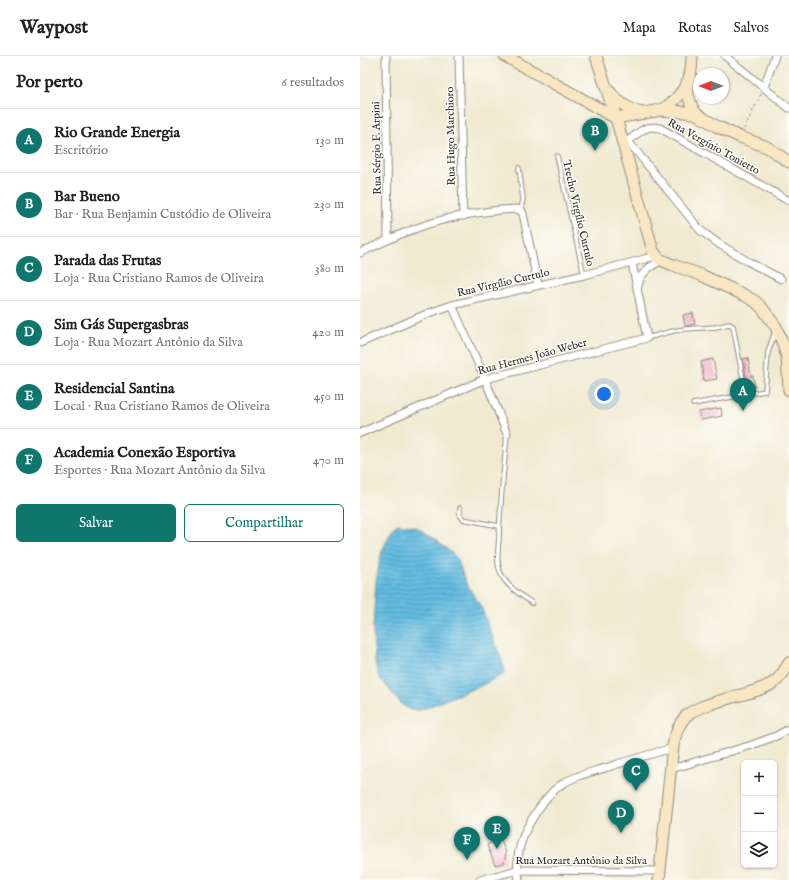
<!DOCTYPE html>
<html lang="pt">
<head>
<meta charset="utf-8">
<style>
	body { margin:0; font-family:"IM FELL English",serif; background:#f2f2f2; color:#202124 }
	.controls { position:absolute; right:12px; bottom:12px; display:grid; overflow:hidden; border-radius:6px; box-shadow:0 1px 3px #0004 }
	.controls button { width:36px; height:36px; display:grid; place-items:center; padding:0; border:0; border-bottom:1px solid #e0e0e0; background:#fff; color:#202124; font:20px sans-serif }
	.compass { position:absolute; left:333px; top:12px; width:36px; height:36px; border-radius:50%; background:#fff; box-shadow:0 1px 3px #0004; rotate:270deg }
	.you { position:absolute; left:244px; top:338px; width:14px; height:14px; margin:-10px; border:3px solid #fff; border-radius:50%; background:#1a73e8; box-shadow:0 0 0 6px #1a73e833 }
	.badge { display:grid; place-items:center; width:26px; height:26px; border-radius:50%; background:#0f766e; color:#fff; font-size:13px; font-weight:700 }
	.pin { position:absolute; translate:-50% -33px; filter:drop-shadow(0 1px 2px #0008) }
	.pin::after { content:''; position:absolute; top:21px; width:14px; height:12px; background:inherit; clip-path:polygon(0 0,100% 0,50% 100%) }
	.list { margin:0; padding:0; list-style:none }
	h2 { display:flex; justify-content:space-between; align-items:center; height:52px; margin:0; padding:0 16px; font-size:17px }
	h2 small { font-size:13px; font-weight:400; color:#757577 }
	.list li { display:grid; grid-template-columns:26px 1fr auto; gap:12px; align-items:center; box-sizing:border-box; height:64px; padding:0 16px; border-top:1px solid #e0e0e0 }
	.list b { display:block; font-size:15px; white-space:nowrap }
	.list p { margin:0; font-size:13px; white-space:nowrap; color:#757577 }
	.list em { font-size:13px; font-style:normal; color:#757577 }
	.actions { display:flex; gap:8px; padding:12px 16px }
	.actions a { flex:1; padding:9px 0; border:1px solid #0f766e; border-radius:6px; text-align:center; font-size:14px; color:#0f766e }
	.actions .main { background:#0f766e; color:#fff }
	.icon { flex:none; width:22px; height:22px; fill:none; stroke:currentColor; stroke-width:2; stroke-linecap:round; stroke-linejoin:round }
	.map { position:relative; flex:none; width:429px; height:824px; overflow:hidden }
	header { display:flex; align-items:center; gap:24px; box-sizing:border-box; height:56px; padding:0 20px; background:#fff; border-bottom:1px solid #e0e0e0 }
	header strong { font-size:19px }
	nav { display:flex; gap:22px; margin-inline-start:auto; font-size:14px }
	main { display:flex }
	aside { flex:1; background:#fff }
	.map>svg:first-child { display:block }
	.water { fill:url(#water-rules); stroke:#477486 }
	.building { fill:#f0acc7 }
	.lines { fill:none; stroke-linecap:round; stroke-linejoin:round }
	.lane-casing { stroke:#8e8a7e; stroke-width:5.5 }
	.street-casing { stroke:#8e8a7e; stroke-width:9 }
	.secondary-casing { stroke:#8e8a7e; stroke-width:13 }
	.path { stroke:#8e8a7e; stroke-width:1; stroke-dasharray:3 3; stroke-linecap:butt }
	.lane { stroke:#fff; stroke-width:3.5 }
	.street { stroke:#fff; stroke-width:7 }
	.secondary { stroke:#f9e7c3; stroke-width:11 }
	.labels { text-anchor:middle; stroke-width:3; stroke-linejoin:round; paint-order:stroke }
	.street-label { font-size:11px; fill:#2b2b2b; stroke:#fdfcf7 }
</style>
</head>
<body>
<header>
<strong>Waypost</strong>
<nav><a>Mapa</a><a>Rotas</a><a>Salvos</a></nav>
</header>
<main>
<aside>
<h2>Por perto<small>6 resultados</small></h2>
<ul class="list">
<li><span class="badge">A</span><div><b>Rio Grande Energia</b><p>Escritório</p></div><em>130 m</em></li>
<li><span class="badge">B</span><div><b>Bar Bueno</b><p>Bar · Rua Benjamin Custódio de Oliveira</p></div><em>230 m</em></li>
<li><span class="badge">C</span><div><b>Parada das Frutas</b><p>Loja · Rua Cristiano Ramos de Oliveira</p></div><em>380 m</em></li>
<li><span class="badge">D</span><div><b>Sim Gás Supergasbras</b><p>Loja · Rua Mozart Antônio da Silva</p></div><em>420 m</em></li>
<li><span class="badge">E</span><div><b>Residencial Santina</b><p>Local · Rua Cristiano Ramos de Oliveira</p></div><em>450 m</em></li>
<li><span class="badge">F</span><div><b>Academia Conexão Esportiva</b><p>Esportes · Rua Mozart Antônio da Silva</p></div><em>470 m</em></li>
</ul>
<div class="actions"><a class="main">Salvar</a><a>Compartilhar</a></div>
</aside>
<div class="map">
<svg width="429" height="824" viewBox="0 0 429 824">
	<defs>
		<pattern id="water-rules" width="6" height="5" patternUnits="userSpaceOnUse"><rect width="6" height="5" fill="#63bce1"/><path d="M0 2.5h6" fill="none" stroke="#5299b7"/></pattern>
	</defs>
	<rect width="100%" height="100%" fill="#fdfcf7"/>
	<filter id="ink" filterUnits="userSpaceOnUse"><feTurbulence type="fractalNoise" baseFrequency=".025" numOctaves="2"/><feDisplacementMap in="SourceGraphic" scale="8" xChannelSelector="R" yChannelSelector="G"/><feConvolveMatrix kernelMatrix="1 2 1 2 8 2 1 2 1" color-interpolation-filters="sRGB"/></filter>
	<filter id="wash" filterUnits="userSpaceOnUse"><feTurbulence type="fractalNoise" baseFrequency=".012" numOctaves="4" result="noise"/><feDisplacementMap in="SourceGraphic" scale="16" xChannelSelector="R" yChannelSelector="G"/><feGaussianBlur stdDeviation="0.9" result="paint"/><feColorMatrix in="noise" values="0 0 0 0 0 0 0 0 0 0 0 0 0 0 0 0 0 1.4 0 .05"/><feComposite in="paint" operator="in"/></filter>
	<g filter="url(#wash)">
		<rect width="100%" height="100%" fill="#f1ead1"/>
		<path class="water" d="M38 468 55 471 66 477 92 497 98 504 105 525 122 553 145 613 144 618 120 630 60 654H51L42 649 19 621 15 607 13 573 16 524 22 495 31 476 35 470Z"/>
		<g id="blocks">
			<g class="building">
				<path d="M333 257 335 268 325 270 323 259Z"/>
				<path d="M388 302 391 320H393L395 331 388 332 383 303Z"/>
				<path d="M353 303 357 323 344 325 341 306Z"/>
				<path d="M361 352 362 360 341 364 339 356Z"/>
				<path d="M140 781 146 797 144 807 135 809 127 789Z"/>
			</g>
		</g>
	</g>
	<g filter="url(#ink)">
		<use href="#blocks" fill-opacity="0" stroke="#8e8a7e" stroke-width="1"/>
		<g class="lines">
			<g class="lane-casing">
				<g id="lane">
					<path d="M197 100 224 219"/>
					<path d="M159 112 163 143 161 154"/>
					<path d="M287 282 313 275 325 273 356 271 369 268 373 270 386 339"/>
					<path d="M333 348 405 335 408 296 415 276"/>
					<path d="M147 378C144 413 140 447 139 482 138 494 136 507 141 518 147 531 161 539 172 547"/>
					<path d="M100 452V459L103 463 139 470"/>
				</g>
			</g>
			<g class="street-casing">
				<g id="street">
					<path d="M26 0 28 183"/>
					<path d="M99 0 103 160"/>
					<path d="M365 0 429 52"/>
					<path d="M404 31 415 0"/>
					<path d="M261 81 268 85 340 174 359 188 387 205 421 223"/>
					<path d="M268 85C280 76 284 69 300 72L429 145"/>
					<path d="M0 197C19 188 37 179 57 172 87 161 124 155 156 153L161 154 163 158 178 229"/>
					<path d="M278 230 281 220 290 211 302 204"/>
					<path d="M92 249 125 323 147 378"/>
					<path d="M0 287 69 257 92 249 224 219 296 200"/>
					<path d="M0 377 125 323 287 282 272 207"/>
					<path d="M311 713 392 689 416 680 429 673"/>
					<path d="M120 824 157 814 300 815"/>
					<path d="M159 824C155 804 159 786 169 768 177 754 186 740 199 730 213 720 229 717 245 712 267 705 290 698 313 692"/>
				</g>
			</g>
			<g class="secondary-casing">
				<g id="secondary">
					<path d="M145 0 245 56 256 62"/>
					<path d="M236 0 256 62 293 195 299 203 313 209 341 219 384 239 396 246 403 253 416 271 423 288 427 301 429 334"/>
					<path d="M327 29C327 39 330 47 335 57"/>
					<path d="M250 36C258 47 268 53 281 57"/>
					<path d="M301 54 335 57 356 70 380 81 407 91 429 106"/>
					<path d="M256 62 301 54C311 49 321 39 326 29 331 21 332 9 332 0"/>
					<path d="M299 824 313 690C315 679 318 669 325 661 329 656 337 653 344 650 358 645 373 641 388 637 398 634 409 631 417 624 422 619 426 613 429 607"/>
				</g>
			</g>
			<path class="path" d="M384 73 401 38"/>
			<use href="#lane" class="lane"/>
			<use href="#street" class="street"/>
			<use href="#secondary" class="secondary"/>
		</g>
	</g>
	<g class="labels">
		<g class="street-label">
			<text transform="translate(90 80) rotate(-91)" y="4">Rua Hugo Marchioro</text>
			<text transform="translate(354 90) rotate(29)" y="4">Rua Vergínio Tonietto</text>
			<text transform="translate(16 92) rotate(-91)" y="4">Rua Sérgio F. Arpini</text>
			<text transform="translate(219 157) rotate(77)" y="4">Trecho Virgílio Curtulo</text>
			<text transform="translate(143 226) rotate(-13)" y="4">Rua Virgílio Curtulo</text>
			<text transform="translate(172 300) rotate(-15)" y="4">Rua Hermes João Weber</text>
			<text x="221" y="808">Rua Mozart Antônio da Silva</text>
		</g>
	</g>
</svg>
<div class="controls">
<button>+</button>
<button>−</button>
<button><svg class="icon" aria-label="layers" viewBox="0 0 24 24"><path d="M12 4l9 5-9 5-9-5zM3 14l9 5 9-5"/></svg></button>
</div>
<svg class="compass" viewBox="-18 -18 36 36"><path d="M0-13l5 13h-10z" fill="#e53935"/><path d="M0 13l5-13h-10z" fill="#757577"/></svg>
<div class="you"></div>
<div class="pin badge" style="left:383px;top:355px">A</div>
<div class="pin badge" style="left:235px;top:95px">B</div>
<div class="pin badge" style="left:276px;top:735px">C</div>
<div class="pin badge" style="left:261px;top:777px">D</div>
<div class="pin badge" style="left:137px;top:793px">E</div>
<div class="pin badge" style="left:107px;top:804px">F</div>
</div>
</main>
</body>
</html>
